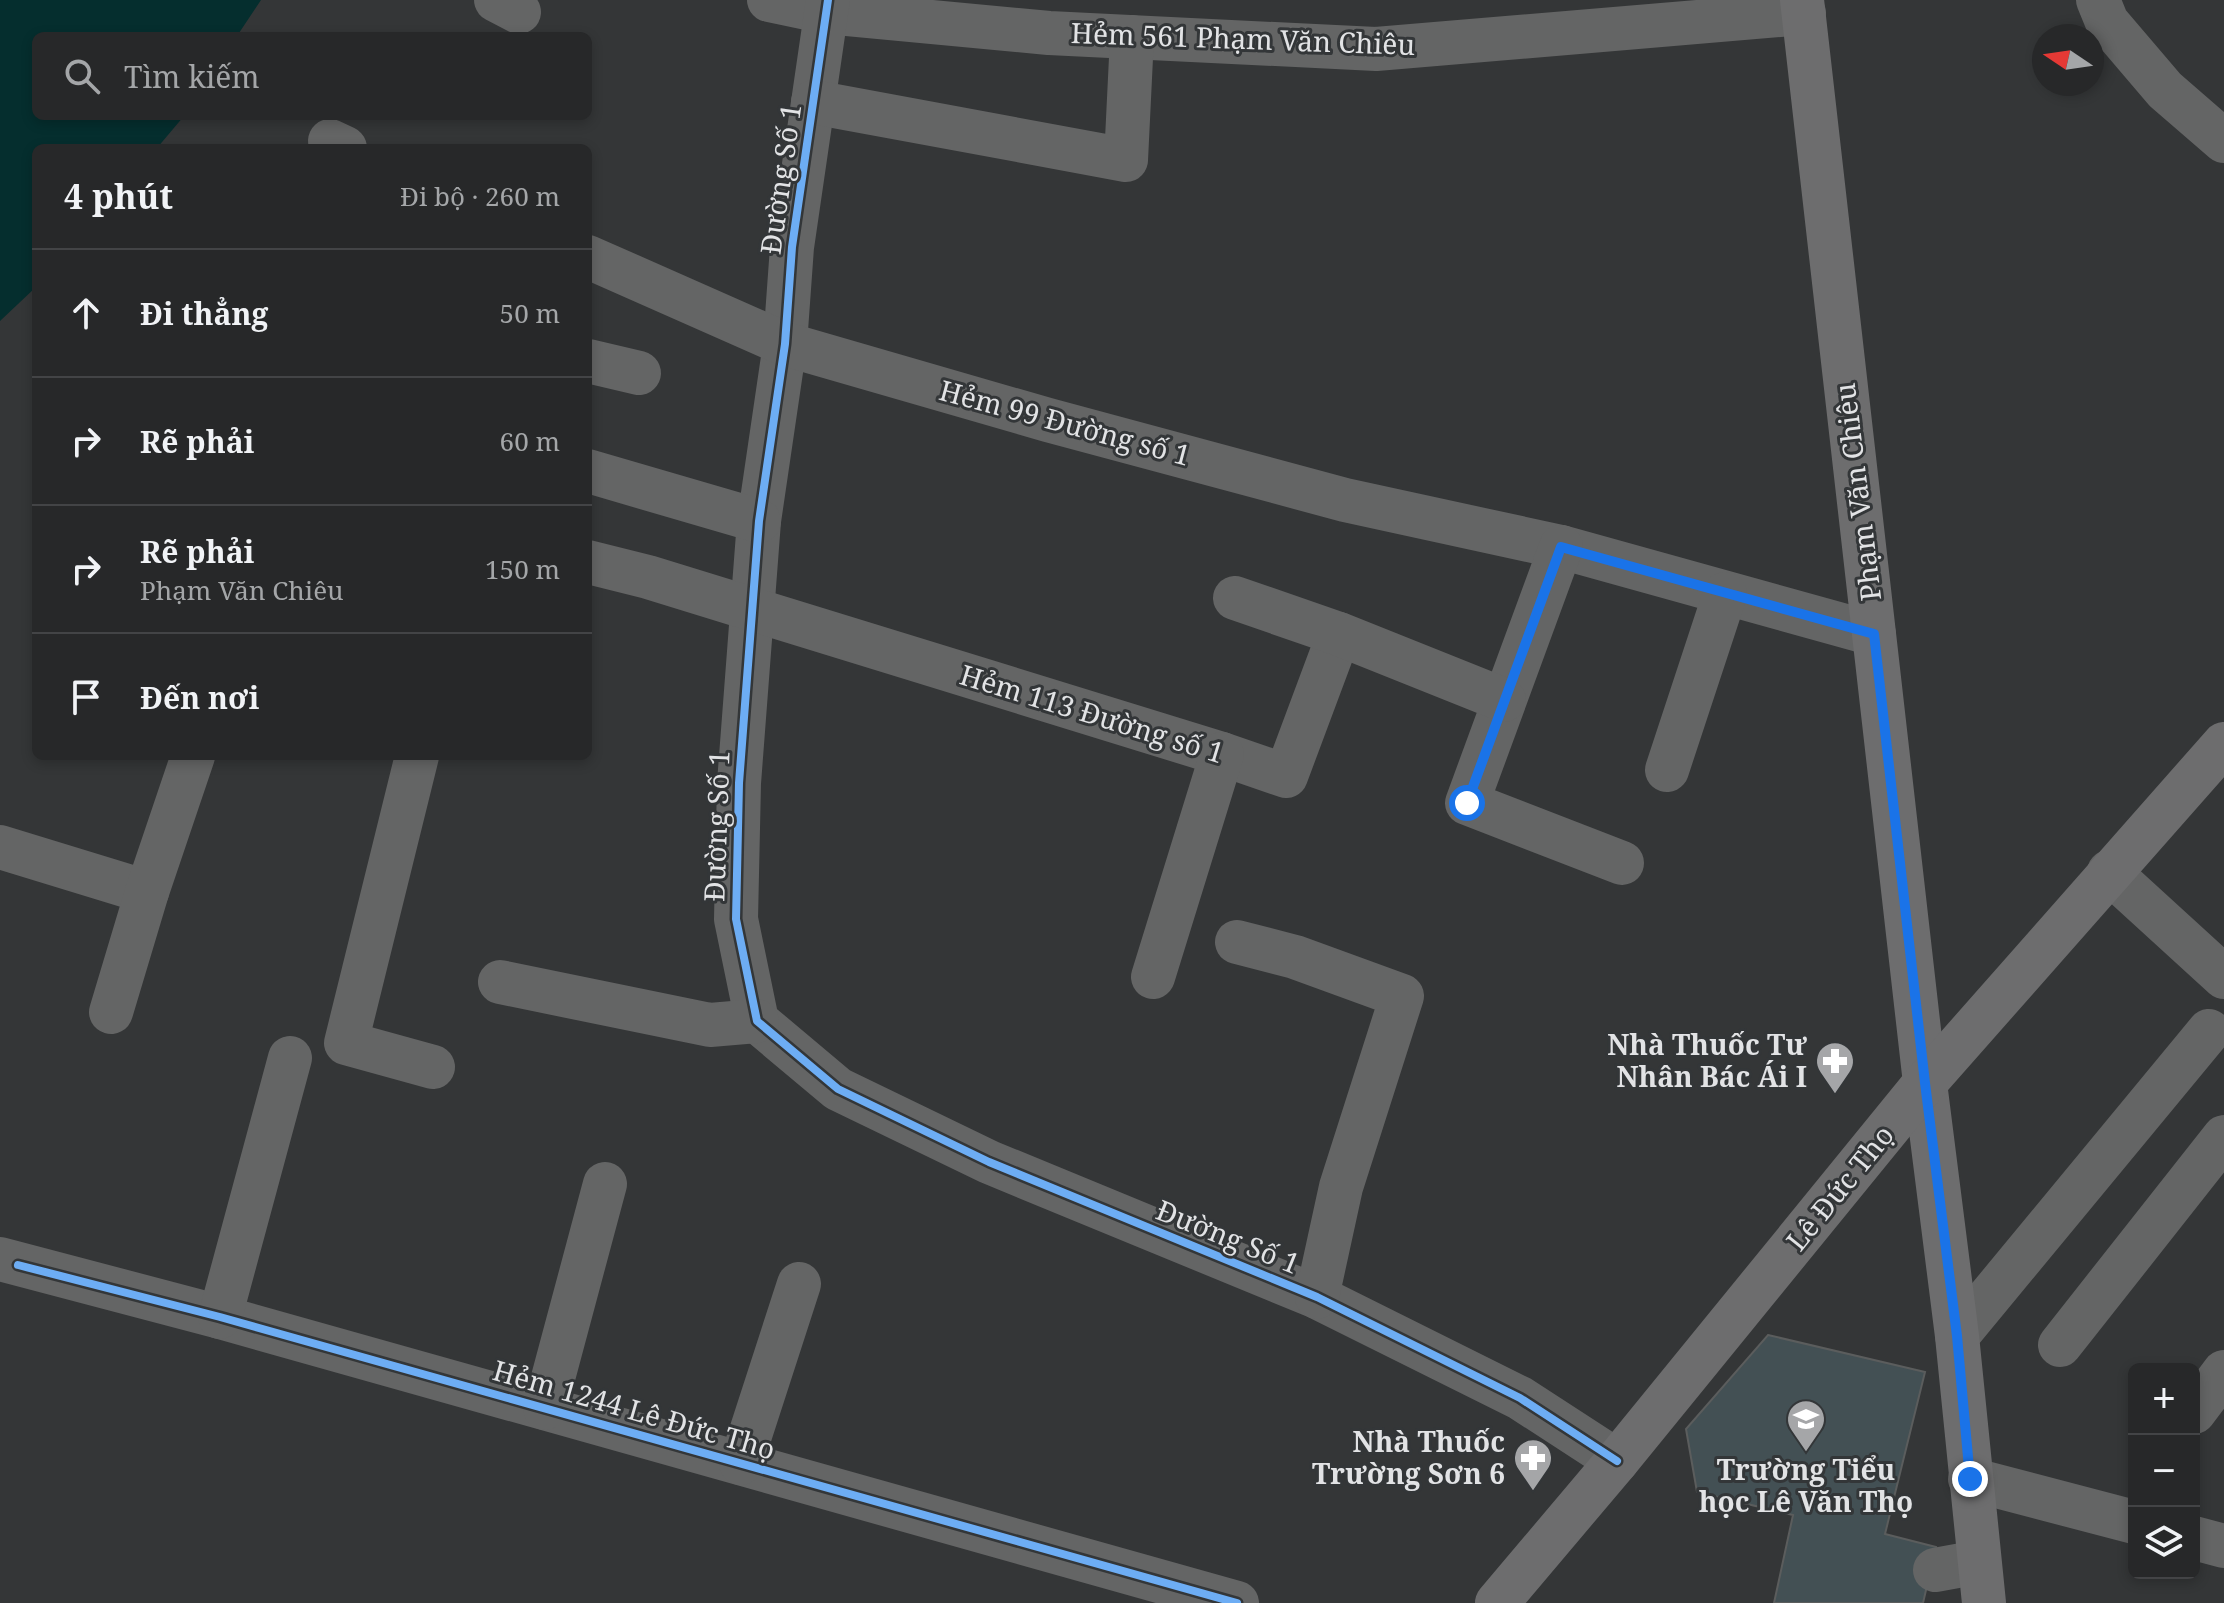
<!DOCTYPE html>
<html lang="vi">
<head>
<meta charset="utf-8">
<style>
	body { margin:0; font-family:"Noto Serif",serif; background:#333435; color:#f1f3f6 }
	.controls { position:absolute; right:24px; bottom:24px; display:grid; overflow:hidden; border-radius:12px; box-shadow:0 4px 12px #0003 }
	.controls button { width:72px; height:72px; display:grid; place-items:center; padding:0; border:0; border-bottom:2px solid #434446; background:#272829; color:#f1f3f6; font:40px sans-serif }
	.compass { position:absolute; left:2032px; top:24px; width:72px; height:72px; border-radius:50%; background:#272829; box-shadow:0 4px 12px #0003; rotate:283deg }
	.stop { position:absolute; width:24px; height:24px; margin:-18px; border:6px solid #1a73e8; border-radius:50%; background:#fff }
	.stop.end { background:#1a73e8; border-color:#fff; box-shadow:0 2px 8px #0008 }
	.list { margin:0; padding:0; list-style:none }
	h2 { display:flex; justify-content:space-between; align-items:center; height:104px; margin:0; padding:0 32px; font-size:34px }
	h2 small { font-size:26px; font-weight:400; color:#a4a6a8 }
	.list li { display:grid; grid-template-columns:52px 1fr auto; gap:24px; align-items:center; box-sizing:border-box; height:128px; padding:0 32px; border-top:2px solid #434446 }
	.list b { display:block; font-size:30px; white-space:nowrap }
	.list p { margin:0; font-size:26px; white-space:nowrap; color:#a4a6a8 }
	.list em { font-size:26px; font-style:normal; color:#a4a6a8 }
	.icon { flex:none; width:44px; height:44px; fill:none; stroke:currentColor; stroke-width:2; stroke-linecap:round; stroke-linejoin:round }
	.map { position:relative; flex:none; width:2224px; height:1603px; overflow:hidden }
	.search { position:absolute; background:#272829; box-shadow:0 4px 12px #0003; left:32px; top:32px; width:560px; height:88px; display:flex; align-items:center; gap:20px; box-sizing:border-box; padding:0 28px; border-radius:12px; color:#a4a6a8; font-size:30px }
	.panel { position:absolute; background:#272829; box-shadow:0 4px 12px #0003; left:32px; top:144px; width:560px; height:616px; border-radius:12px }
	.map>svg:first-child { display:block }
	.water { fill:#052e2e }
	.building { fill:#435054; stroke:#5b5d5d; stroke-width:2 }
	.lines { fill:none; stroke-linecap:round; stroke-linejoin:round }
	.minor { stroke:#646565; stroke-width:44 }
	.major { stroke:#6d6d6e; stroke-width:44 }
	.cycleway-casing { stroke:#333638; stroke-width:13 }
	.cycleway { stroke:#6dadf4; stroke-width:8 }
	.route { stroke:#1a73e8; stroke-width:10 }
	.labels { text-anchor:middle; stroke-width:6; stroke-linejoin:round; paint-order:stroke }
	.street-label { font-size:28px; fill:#e2e3e5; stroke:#333638 }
	.poi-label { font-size:28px; font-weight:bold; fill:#e2e3e5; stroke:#333638; text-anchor:end }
</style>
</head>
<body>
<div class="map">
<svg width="2224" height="1603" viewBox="0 0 2224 1603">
	<rect width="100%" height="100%" fill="#343637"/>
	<path class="water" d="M0 0H261L237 36H36V116H184L157 148H36V287L0 321Z"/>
	<path class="building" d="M1768 1335 1925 1372 1885 1534 1936 1547 1923 1603H1774L1793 1515 1697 1492 1686 1429Z"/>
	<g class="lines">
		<g class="minor">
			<path d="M496 0 519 12"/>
			<path d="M769 0 826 12 1049 33 1376 49 1804 13"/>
			<path d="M828 0 792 247 785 344 759 521 739 783 736 919 757 1021 838 1089 989 1162 1317 1297 1520 1398 1617 1461"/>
			<path d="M2098 0 2107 22 2165 90 2224 141"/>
			<path d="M813 102 1126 160 1132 37"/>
			<path d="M330 141 345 148"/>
			<path d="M588 257 785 344 1048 420 1345 500 1561 547 1874 634"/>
			<path d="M588 361 639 373"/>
			<path d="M588 471 759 521"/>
			<path d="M1561 547 1467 803 1622 863"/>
			<path d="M588 562 648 577 1222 754 1286 776 1339 634"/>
			<path d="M1235 598 1339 634 1504 700"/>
			<path d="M417 756 346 1043 433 1067"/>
			<path d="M1667 770 1725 594"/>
			<path d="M0 847 147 892"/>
			<path d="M2109 872 2224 977"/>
			<path d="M1237 942 1295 957 1402 996 1341 1187 1317 1297"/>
			<path d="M1153 977 1222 754"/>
			<path d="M500 982 710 1025 757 1021"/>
			<path d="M111 1012 147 892 193 756"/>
			<path d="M0 1259 220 1317 1237 1603"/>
			<path d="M220 1317 290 1058"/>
			<path d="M1957 1336 2209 1031"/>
			<path d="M2060 1345 2224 1137"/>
			<path d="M545 1408 605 1184"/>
			<path d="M2194 1412 2224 1372"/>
			<path d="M741 1463 799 1284"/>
			<path d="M1970 1479 2134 1522"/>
			<path d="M2194 1538 2224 1546"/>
			<path d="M1935 1570 1979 1562"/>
		</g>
		<g class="major">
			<path d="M1802 0 1925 1083 1957 1336 1984 1603"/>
			<path d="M1497 1603 1617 1461 1925 1083 2224 744"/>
		</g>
		<g class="cycleway-casing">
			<g id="cycleway">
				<path d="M828 0 792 247 785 344 759 521 739 783 736 919 757 1021 838 1089 989 1162 1317 1297 1520 1398 1617 1461"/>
				<path d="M18 1265 220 1317 1237 1603"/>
			</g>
		</g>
		<use href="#cycleway" class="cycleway"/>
	</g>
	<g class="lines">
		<path class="route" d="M1467 803 1561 547 1874 634 1925 1083 1957 1336 1970 1479"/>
	</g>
	<defs>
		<g id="pharmacy-pin" transform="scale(2)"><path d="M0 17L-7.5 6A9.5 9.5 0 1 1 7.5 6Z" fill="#a5a6a8" stroke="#333638"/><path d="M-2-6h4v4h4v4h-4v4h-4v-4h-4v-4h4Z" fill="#fff"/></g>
		<g id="school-pin" transform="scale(2)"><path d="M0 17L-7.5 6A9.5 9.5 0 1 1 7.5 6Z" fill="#a5a6a8" stroke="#333638"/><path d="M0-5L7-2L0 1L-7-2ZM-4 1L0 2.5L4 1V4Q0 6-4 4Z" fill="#fff"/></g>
	</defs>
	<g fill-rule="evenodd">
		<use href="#pharmacy-pin" x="1835" y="1061"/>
		<use href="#school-pin" x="1806" y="1419"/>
		<use href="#pharmacy-pin" x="1533" y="1458"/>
	</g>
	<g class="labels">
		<g class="street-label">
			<text transform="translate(1243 39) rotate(2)" y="10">Hẻm 561 Phạm Văn Chiêu</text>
			<text transform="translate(781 179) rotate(-82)" y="10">Đường Số 1</text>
			<text transform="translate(1065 423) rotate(15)" y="10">Hẻm 99 Đường số 1</text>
			<text transform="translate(1858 492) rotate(-97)" y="10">Phạm Văn Chiêu</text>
			<text transform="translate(1092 714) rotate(17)" y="10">Hẻm 113 Đường số 1</text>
			<text transform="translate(717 826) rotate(-88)" y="10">Đường Số 1</text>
			<text transform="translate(1840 1188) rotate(-51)" y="10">Lê Đức Thọ</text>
			<text transform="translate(1228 1237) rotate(22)" y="10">Đường Số 1</text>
			<text transform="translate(634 1410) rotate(16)" y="10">Hẻm 1244 Lê Đức Thọ</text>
		</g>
		<g class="poi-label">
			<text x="1807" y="1055">Nhà Thuốc Tư<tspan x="1807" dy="32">Nhân Bác Ái I</tspan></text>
			<text x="1505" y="1452">Nhà Thuốc<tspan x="1505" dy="32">Trường Sơn 6</tspan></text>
			<text x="1806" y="1480" text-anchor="middle">Trường Tiểu<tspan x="1806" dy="32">học Lê Văn Thọ</tspan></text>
		</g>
	</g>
</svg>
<div class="controls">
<button>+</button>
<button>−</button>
<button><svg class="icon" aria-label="layers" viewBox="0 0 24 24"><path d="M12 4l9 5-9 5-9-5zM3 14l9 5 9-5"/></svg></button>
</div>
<svg class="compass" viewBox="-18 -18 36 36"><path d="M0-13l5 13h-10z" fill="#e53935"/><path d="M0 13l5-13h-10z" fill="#a4a6a8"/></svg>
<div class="stop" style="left:1467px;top:803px"></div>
<div class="stop end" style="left:1970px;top:1479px"></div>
<div class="search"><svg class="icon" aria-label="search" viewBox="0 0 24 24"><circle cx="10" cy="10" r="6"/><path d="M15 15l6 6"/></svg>Tìm kiếm</div>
<section class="panel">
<h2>4 phút<small>Đi bộ · 260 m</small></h2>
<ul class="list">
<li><svg class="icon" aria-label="ahead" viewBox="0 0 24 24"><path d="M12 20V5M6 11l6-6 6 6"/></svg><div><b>Đi thẳng</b></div><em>50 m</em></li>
<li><svg class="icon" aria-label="right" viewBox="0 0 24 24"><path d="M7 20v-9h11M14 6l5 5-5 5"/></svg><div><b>Rẽ phải</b></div><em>60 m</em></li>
<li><svg class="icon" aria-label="right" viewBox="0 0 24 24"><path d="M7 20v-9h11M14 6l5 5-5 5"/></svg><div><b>Rẽ phải</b><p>Phạm Văn Chiêu</p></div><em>150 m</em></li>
<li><svg class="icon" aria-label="arrive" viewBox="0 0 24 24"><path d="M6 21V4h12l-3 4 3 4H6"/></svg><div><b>Đến nơi</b></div></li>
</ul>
</section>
</div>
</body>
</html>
